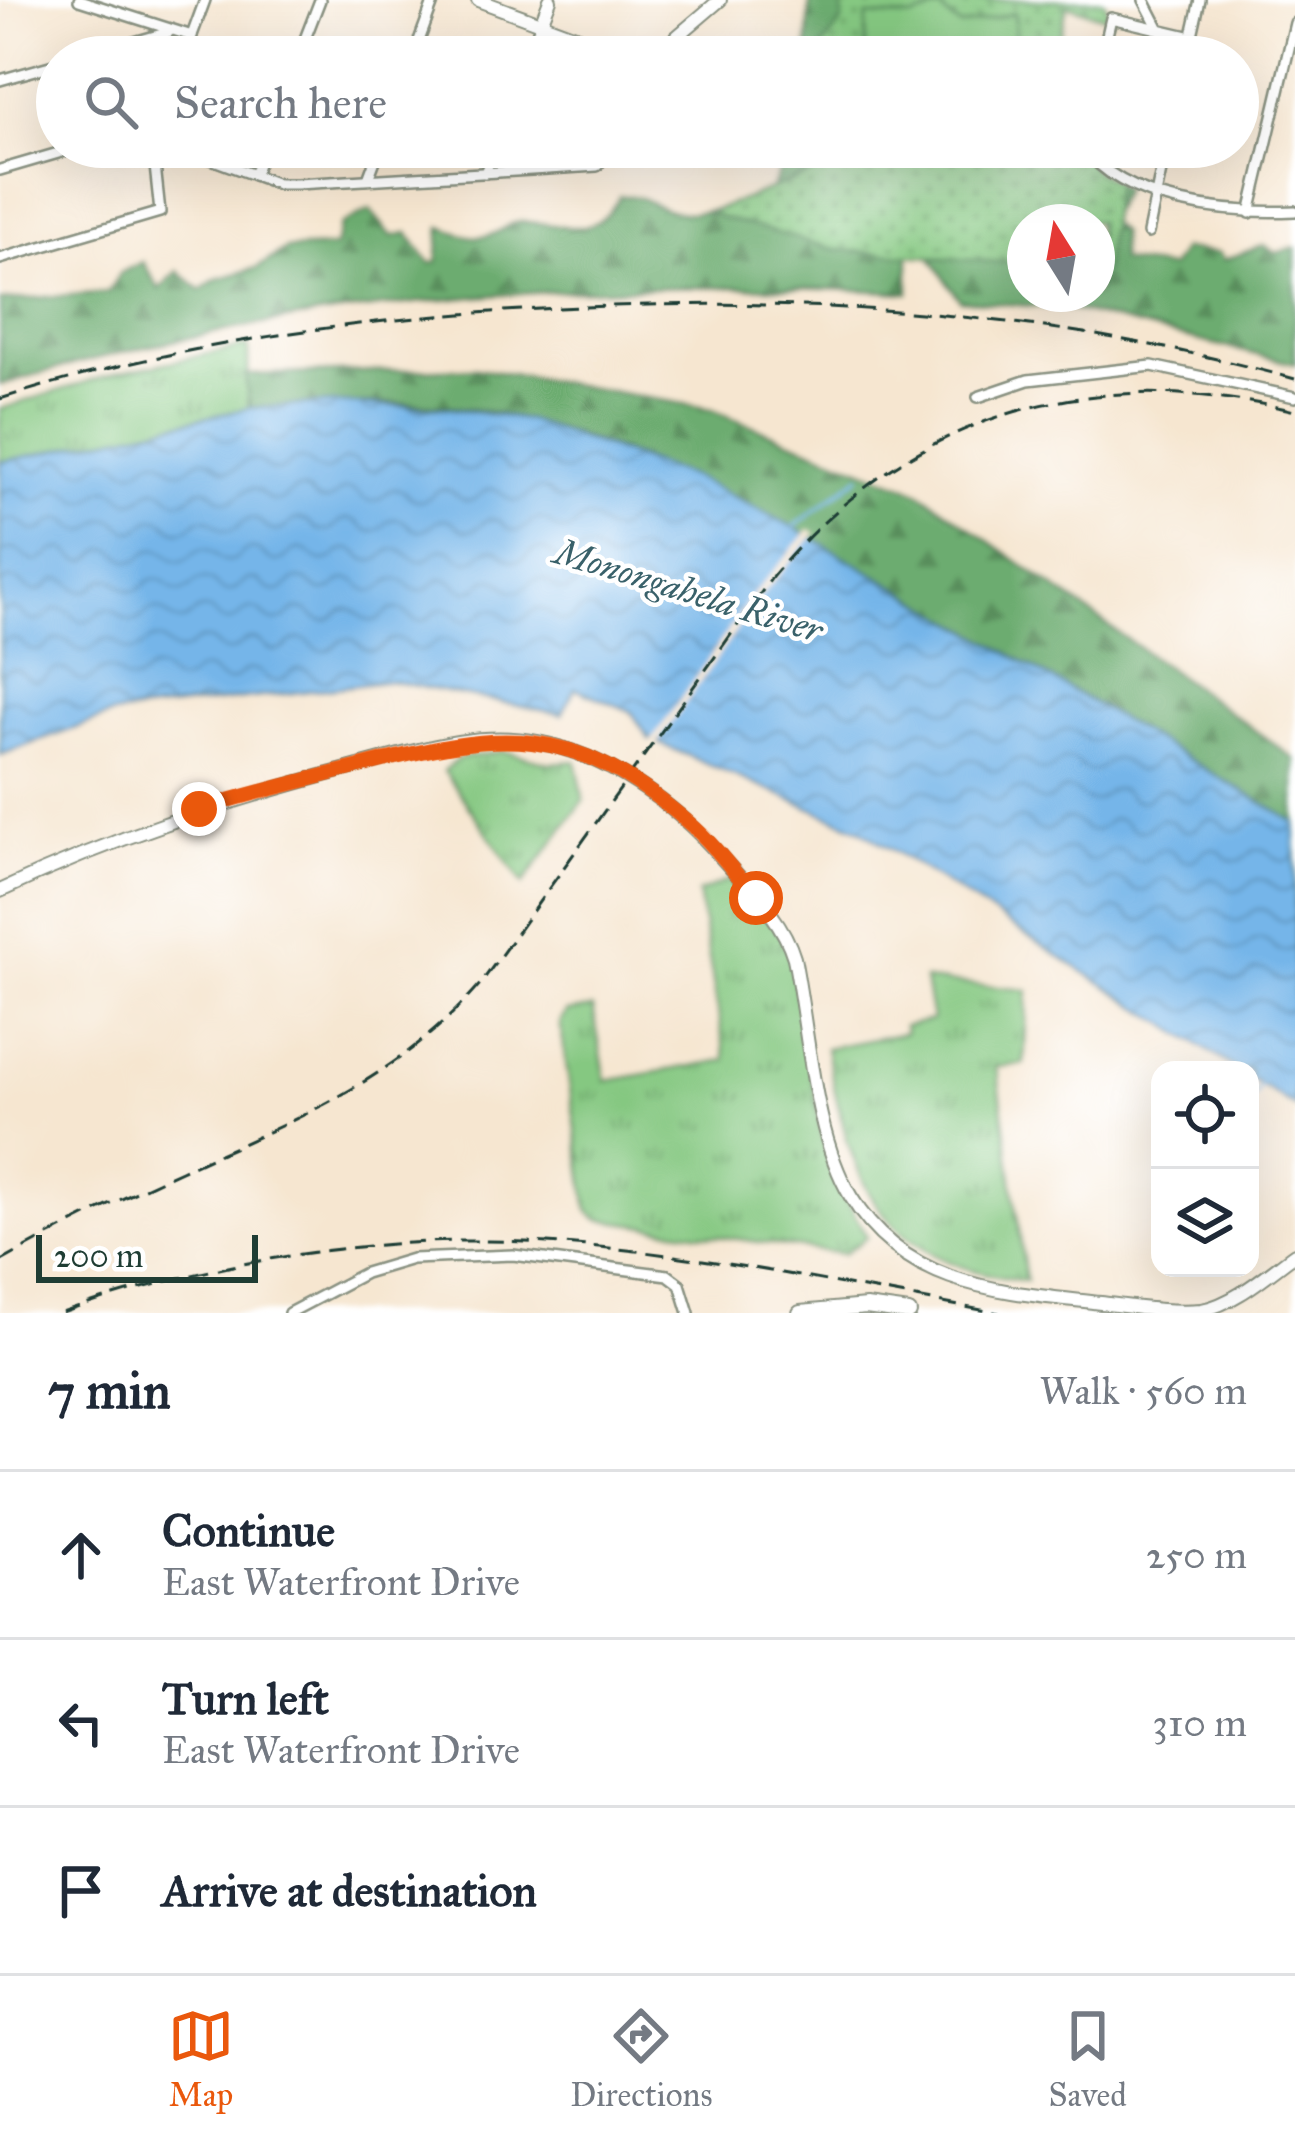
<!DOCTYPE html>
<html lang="en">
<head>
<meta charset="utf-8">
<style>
	body { margin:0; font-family:"IM FELL Great Primer",serif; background:#f2f2f3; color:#1f2937 }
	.controls { position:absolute; right:36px; bottom:36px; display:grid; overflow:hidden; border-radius:24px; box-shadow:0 12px 48px #0002 }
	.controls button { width:108px; height:108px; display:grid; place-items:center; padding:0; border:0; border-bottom:3px solid #e0e1e3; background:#fff; color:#1f2937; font:60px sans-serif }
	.compass { position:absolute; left:1007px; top:204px; width:108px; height:108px; border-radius:50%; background:#fff; box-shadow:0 12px 48px #0002; rotate:349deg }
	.scale { position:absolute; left:36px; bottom:30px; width:222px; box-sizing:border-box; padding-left:12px; border:6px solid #1f3d34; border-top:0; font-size:33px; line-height:42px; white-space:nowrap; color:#1f3d34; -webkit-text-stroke:9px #fff; paint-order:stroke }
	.stop { position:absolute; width:36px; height:36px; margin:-27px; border:9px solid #ea580c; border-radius:50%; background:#fff }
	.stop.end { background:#ea580c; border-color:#fff; box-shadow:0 3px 12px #0008 }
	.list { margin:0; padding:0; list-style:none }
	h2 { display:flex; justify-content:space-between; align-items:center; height:156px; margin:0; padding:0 48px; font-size:51px }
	h2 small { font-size:39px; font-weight:400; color:#747a83 }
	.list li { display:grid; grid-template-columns:78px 1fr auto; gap:36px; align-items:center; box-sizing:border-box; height:168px; padding:0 48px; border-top:3px solid #e0e1e3 }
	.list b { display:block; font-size:45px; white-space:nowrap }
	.list p { margin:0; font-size:39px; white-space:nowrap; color:#747a83 }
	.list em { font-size:39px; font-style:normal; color:#747a83 }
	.icon { flex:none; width:66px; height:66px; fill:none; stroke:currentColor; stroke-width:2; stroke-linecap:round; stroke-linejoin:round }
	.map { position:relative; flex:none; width:1295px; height:1313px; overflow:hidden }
	.search { position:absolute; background:#fff; box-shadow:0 12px 48px #0002; left:36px; right:36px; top:36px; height:132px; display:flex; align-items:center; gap:30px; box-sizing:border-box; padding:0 42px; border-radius:66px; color:#747a83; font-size:45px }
	.sheet { height:660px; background:#fff }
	nav { display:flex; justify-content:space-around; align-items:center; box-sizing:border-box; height:168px; border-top:3px solid #e0e1e3; background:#fff; font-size:33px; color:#747a83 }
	nav a { display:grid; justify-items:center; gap:6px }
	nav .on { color:#ea580c }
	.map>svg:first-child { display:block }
	.grass { fill:url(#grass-tufts); stroke:#52825a; stroke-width:3 }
	.forest { fill:url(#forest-firs); stroke:#467452; stroke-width:3; fill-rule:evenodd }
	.park { fill:url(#park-dots); stroke:#52825a; stroke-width:3 }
	.pitch { fill:#85c881; stroke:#52825a; stroke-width:3 }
	.water { fill:url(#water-waves); stroke:#4a798e; stroke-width:3 }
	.pier { fill:#f6e6d0 }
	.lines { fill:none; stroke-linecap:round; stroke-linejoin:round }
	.stream { stroke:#75b5e9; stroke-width:3 }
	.street-casing { stroke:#8a9282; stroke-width:14 }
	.secondary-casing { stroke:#8a9282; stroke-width:16 }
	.primary-casing { stroke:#8a9282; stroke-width:18 }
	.street { stroke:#fff; stroke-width:9 }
	.secondary { stroke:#fff; stroke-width:12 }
	.primary { stroke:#fff; stroke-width:14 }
	.rail { stroke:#1f3d34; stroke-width:3; stroke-dasharray:18 9; stroke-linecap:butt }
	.route { stroke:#ea580c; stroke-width:15 }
	.labels { text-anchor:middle; stroke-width:9; stroke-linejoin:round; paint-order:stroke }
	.water-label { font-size:36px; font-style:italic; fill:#39616a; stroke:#fff }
</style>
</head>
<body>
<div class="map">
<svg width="1295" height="1313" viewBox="0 0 1295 1313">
	<defs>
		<pattern id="grass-tufts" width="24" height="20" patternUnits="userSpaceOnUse" patternTransform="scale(3)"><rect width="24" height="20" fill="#85c881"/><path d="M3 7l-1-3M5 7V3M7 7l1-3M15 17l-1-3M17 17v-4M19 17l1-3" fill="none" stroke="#6ca46a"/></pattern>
		<pattern id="forest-firs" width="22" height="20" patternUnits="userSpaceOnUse" patternTransform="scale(3)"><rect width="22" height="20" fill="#6cac6f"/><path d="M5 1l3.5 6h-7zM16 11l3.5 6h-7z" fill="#588d5c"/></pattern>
		<pattern id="park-dots" width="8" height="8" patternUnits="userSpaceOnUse" patternTransform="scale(3)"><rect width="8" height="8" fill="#85c881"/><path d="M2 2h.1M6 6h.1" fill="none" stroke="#6ca46a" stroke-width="1.8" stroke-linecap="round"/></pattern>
		<pattern id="water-waves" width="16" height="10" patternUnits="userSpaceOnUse" patternTransform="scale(3)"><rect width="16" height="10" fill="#75b5e9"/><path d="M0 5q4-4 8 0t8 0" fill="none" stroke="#5f94be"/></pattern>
	</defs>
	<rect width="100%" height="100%" fill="#fff"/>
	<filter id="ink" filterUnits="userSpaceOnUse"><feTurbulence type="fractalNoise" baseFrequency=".00833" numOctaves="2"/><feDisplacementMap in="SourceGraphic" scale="24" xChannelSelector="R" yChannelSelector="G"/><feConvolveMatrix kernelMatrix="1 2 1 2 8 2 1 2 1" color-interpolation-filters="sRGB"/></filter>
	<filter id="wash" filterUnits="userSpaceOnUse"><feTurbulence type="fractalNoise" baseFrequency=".004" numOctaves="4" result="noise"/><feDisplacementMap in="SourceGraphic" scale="48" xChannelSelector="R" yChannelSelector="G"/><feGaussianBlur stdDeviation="2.7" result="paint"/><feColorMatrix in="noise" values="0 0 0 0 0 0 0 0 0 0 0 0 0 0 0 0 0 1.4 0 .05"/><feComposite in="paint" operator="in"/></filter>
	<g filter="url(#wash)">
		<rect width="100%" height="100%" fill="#f6e6d0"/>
		<g class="grass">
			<path d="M248 346 249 408 0 462V409L116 373Z"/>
			<path d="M503 751 549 763 576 761 584 800 523 884 444 771 458 759Z"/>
			<path d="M727 881H736L779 931 790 957 824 1145 833 1175 867 1237 843 1254 598 1219 588 1210 560 1023 566 1012 593 1008 606 1081 726 1060 698 893Z"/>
			<path d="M925 980 1028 990 1024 1064 997 1067 1026 1281C874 1261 852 1183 826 1048L905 1033 904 1026 932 1020Z"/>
		</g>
		<g class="forest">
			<path d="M810 0H866L855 57H807Z"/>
			<path d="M810 147H862L909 247V293C602 275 295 297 0 385V301L108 292 120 273 143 262 159 289 178 271 201 290 217 279 257 268 286 249 335 247 340 225 370 210 392 236 408 233 430 263 437 262 441 227C459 233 475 242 495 233 506 229 508 223 520 222 565 221 591 246 620 196 642 194 647 203 666 209 702 221 738 201 771 189L780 170 810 162Z"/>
			<path d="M1080 147 1093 169 1123 189 1107 222 1120 233V261L1170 268 1182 249 1219 253 1224 260 1264 245 1276 253 1295 248V364L1069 309 960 300 923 247ZM1025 222H1097V294H1025Z"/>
			<path d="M476 368 707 408 919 491 1295 759V822C1185 757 1075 692 965 627 826 545 687 464 530 421 441 396 340 403 249 408L245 375Z"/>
		</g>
		<g class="park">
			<path d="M842 0H1104L1112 19 1067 5 1056 57H815L843 20Z"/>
			<path d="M815 147H1080L1093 169 1115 182 1104 270 1097 269V222H1025V264L837 250 707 213 818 171Z"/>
		</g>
		<path class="pitch" d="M940 9 961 27 1015 13V57H865L867 16 912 18Z"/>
		<path class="water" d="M335 403 448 408 528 420 693 477 794 527 1295 822V1107L1250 1078V1070H1238L858 828 649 739 631 711 575 688 562 714 390 681 112 715 0 755V462L249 408Z"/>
		<path class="pier" d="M810 529 816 533 760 597 654 748 648 746 754 593Z"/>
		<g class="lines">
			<g class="stream">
				<path d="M795 526 860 476"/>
				<path d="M1254 1096 1263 1082"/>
			</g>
		</g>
	</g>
	<g filter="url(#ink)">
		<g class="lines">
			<g class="street-casing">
				<g id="street">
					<path d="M79 0 192 36"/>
					<path d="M1144 0 1159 29"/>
					<path d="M82 57 169 32"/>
					<path d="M184 57 205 0"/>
					<path d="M298 57 320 0"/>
					<path d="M413 57 434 0"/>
					<path d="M528 57 541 23"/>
					<path d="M1102 57 1111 18 1192 37"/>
					<path d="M1187 57 1200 0"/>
					<path d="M0 80 57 64"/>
					<path d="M179 147 278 184H297L597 166 611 147"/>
					<path d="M1083 147C1126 205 1228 214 1295 211"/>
					<path d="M0 170 79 147"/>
					<path d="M485 173 495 147"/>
					<path d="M254 175 264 147"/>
					<path d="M368 179 380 147"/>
					<path d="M1250 213 1295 23"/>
					<path d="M1148 233 1166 147"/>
					<path d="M0 259 160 212 153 147"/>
					<path d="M978 397 1028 380 1152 366 1295 397"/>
					<path d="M289 1313 365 1273 412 1259 513 1255 668 1275 680 1284 689 1313"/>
				</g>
			</g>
			<g class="secondary-casing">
				<g id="secondary">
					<path d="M478 0 632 57"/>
					<path d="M541 23 550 0"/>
					<path d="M653 57 720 0"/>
					<path d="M0 891C114 837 229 800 351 768 413 752 473 730 538 742 607 755 675 804 720 856 747 887 782 917 794 958 809 1031 813 1134 851 1197 906 1289 1006 1292 1101 1303 1133 1307 1170 1313 1202 1310 1236 1303 1267 1274 1295 1254"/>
				</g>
			</g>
			<g class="primary-casing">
				<path id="primary" d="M800 1313 866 1307 909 1313"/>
			</g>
			<use href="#street" class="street"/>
			<use href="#secondary" class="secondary"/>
			<use href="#primary" class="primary"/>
			<g class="rail">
				<path d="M0 399C191 339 383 315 583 307 825 297 1060 314 1295 379"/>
				<path d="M0 1262C59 1229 120 1199 181 1171 295 1120 398 1080 481 983L773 576C912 411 1088 363 1295 411"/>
				<path d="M62 1313C217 1259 384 1233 547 1243 699 1252 849 1287 999 1313"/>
			</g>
		</g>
	</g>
	<g class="lines" filter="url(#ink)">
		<path class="route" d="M199 809C252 793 305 780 358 767 500 730 570 720 689 823 714 844 735 873 756 898"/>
	</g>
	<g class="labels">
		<g class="water-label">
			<text transform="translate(689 590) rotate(17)" y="13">Monongahela River</text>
		</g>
	</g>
</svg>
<div class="controls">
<button><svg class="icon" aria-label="locate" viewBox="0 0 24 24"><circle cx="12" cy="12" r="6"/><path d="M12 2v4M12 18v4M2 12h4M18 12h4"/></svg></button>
<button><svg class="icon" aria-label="layers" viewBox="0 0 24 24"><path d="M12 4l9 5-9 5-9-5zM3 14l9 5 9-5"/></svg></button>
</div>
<svg class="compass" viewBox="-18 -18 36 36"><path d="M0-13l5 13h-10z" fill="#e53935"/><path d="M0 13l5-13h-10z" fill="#747a83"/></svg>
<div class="scale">200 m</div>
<div class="stop" style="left:756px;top:898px"></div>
<div class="stop end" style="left:199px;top:809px"></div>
<div class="search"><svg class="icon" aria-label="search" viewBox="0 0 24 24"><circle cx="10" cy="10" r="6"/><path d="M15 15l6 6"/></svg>Search here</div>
</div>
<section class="sheet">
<h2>7 min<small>Walk · 560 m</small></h2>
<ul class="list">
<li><svg class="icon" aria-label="ahead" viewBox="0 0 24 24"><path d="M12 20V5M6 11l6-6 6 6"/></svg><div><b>Continue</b><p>East Waterfront Drive</p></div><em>250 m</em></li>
<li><svg class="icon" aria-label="left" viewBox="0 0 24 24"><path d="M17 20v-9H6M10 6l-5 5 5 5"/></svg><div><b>Turn left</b><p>East Waterfront Drive</p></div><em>310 m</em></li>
<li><svg class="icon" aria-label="arrive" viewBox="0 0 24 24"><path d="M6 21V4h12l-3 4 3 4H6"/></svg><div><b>Arrive at destination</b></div></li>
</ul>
</section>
<nav>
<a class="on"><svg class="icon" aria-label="map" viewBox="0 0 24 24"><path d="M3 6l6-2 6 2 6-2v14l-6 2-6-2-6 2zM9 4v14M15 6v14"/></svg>Map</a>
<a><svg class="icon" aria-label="directions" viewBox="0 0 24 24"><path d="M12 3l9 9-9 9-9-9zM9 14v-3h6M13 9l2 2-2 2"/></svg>Directions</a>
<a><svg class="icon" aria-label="saved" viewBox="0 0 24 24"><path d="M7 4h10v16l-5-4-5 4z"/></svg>Saved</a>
</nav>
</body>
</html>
